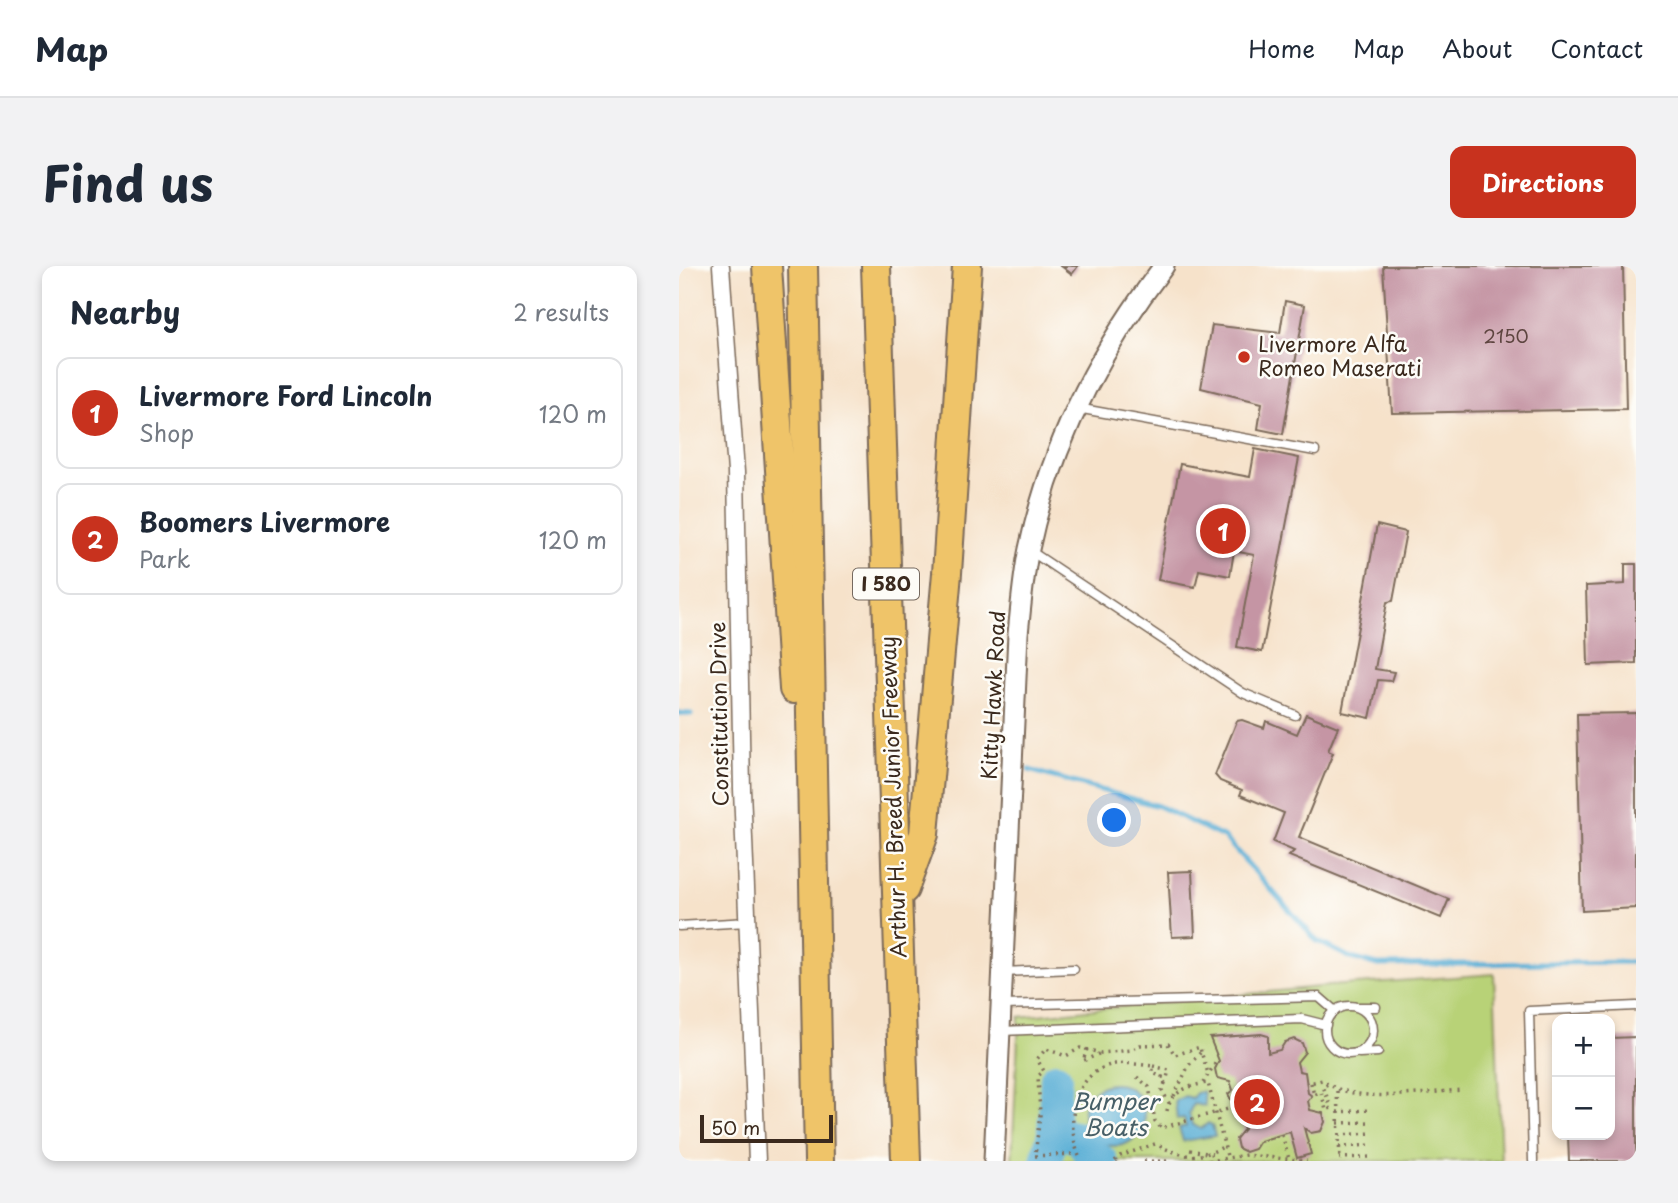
<!DOCTYPE html>
<html lang="en">
<head>
<meta charset="utf-8">
<style>
	body { margin:0; font-family:"Playpen Sans",sans-serif; background:#f2f2f3; color:#1f2937 }
	.controls { position:absolute; right:21px; bottom:21px; display:grid; overflow:hidden; border-radius:14px; box-shadow:0 4px 10px #0003 }
	.controls button { width:63px; height:63px; display:grid; place-items:center; padding:0; border:0; border-bottom:2px solid #e0e1e3; background:#fff; color:#1f2937; font:35px sans-serif }
	.scale { position:absolute; left:21px; bottom:18px; width:133px; box-sizing:border-box; padding-left:7px; border:4px solid #3b2a1e; border-top:0; font-size:19px; line-height:24px; white-space:nowrap; color:#3b2a1e; -webkit-text-stroke:5px #fdfcf7; paint-order:stroke }
	.you { position:absolute; left:436px; top:555px; width:24px; height:24px; margin:-18px; border:5px solid #fff; border-radius:50%; background:#1a73e8; box-shadow:0 0 0 10px #1a73e833 }
	.badge { display:grid; place-items:center; width:46px; height:46px; border-radius:50%; background:#c8321e; color:#fff; font-size:23px; font-weight:700 }
	.pin { position:absolute; translate:-50% -50%; border:4px solid #fff; box-shadow:0 2px 7px #0006 }
	.list { margin:0; padding:0; list-style:none }
	h2 { display:flex; justify-content:space-between; align-items:center; height:91px; margin:0; padding:0 28px; font-size:30px }
	h2 small { font-size:23px; font-weight:400; color:#747a83 }
	.list li { display:grid; grid-template-columns:46px 1fr auto; gap:21px; align-items:center; box-sizing:border-box; height:112px; margin:0 14px 14px; padding:0 14px; border:2px solid #e0e1e3; border-radius:14px }
	.list b { display:block; font-size:26px; white-space:nowrap }
	.list p { margin:0; font-size:23px; white-space:nowrap; color:#747a83 }
	.list em { font-size:23px; font-style:normal; color:#747a83 }
	.map { position:relative; flex:none; width:957px; height:895px; overflow:hidden; border-radius:14px }
	header { display:flex; align-items:center; gap:42px; box-sizing:border-box; height:98px; padding:0 35px; background:#fff; border-bottom:2px solid #e0e1e3 }
	header strong { font-size:33px }
	nav { display:flex; gap:38px; margin-inline-start:auto; font-size:24px }
	.intro { display:flex; align-items:center; justify-content:space-between; box-sizing:border-box; height:168px; padding:0 42px }
	h1 { margin:0; font-size:49px }
	.button { padding:18px 32px; border-radius:14px; background:#c8321e; color:#fff; font-size:24px; font-weight:700 }
	main { display:flex; gap:42px; padding:0 42px }
	aside { flex:1; background:#fff; border-radius:14px; box-shadow:0 4px 10px #0003 }
	.map>svg:first-child { display:block }
	.green { fill:#b8d277; stroke:#7a7e4a; stroke-width:2 }
	.water { fill:#59aed5; stroke:#4a6c7a; stroke-width:2 }
	.lines { fill:none; stroke-linecap:round; stroke-linejoin:round }
	.stream { stroke:#59aed5; stroke-width:5 }
	.river { stroke:#59aed5; stroke-width:32 }
	.building { fill:#c595a4 }
	.service-casing { stroke:#7c6a5a; stroke-width:11 }
	.minor-casing { stroke:#7c6a5a; stroke-width:19 }
	.tertiary-casing { stroke:#7c6a5a; stroke-width:23 }
	.motorway-casing { stroke:#7c6a5a; stroke-width:32 }
	.path { stroke:#7c6a5a; stroke-width:3.5; stroke-dasharray:2 5; stroke-linecap:butt }
	.service { stroke:#fff; stroke-width:8 }
	.minor { stroke:#fff; stroke-width:16 }
	.tertiary { stroke:#fff; stroke-width:19 }
	.motorway { stroke:#efc469; stroke-width:28 }
	.poi-dot { fill:#c8321e; stroke:#fdfcf7; stroke-width:2.5 }
	.labels { text-anchor:middle; stroke-width:5; stroke-linejoin:round; paint-order:stroke }
	.number-label { font-size:18px; fill:#5e4540 }
	.shield { fill:#fdfcf7; stroke:#75695f; stroke-width:2 }
	.shield-label { font-size:19px; font-weight:bold; fill:#3b2a1e }
	.poi-label { font-size:21px; fill:#3b2a1e; stroke:#fdfcf7; text-anchor:start }
	.street-label { font-size:21px; fill:#3b2a1e; stroke:#fdfcf7 }
	.water-label { font-size:23px; font-style:italic; fill:#475f67; stroke:#fdfcf7 }
</style>
</head>
<body>
<header>
<strong>Map</strong>
<nav><a>Home</a><a>Map</a><a>About</a><a>Contact</a></nav>
</header>
<div class="intro"><h1>Find us</h1><a class="button">Directions</a></div>
<main>
<aside>
<h2>Nearby<small>2 results</small></h2>
<ul class="list">
<li><span class="badge">1</span><div><b>Livermore Ford Lincoln</b><p>Shop</p></div><em>120 m</em></li>
<li><span class="badge">2</span><div><b>Boomers Livermore</b><p>Park</p></div><em>120 m</em></li>
</ul>
</aside>
<div class="map">
<svg width="957" height="895" viewBox="0 0 957 895">
	<rect width="100%" height="100%" fill="#fdfcf7"/>
	<filter id="ink" filterUnits="userSpaceOnUse"><feTurbulence type="fractalNoise" baseFrequency=".0143" numOctaves="2"/><feDisplacementMap in="SourceGraphic" scale="14" xChannelSelector="R" yChannelSelector="G"/><feConvolveMatrix kernelMatrix="1 2 1 2 8 2 1 2 1" color-interpolation-filters="sRGB"/></filter>
	<filter id="wash" filterUnits="userSpaceOnUse"><feTurbulence type="fractalNoise" baseFrequency=".00686" numOctaves="4" result="noise"/><feDisplacementMap in="SourceGraphic" scale="28" xChannelSelector="R" yChannelSelector="G"/><feGaussianBlur stdDeviation="1.57" result="paint"/><feColorMatrix in="noise" values="0 0 0 0 0 0 0 0 0 0 0 0 0 0 0 0 0 1.4 0 .05"/><feComposite in="paint" operator="in"/></filter>
	<g filter="url(#wash)">
		<rect width="100%" height="100%" fill="#f6e2ca"/>
		<path class="green" d="M815 708 822 895H333L340 751 650 720Z"/>
		<g class="water">
			<circle cx="435" cy="849" r="31"/>
			<path d="M524 825 526 840 514 838 510 847 513 858 522 863 529 857 533 859 536 870 504 875 500 862 507 860 505 852 498 853 496 835 506 830 513 832 517 827Z"/>
		</g>
		<g class="lines">
			<g class="stream">
				<path d="M0 447 12 448"/>
				<path d="M350 504 479 540 546 572 638 675 672 692 699 699 957 696"/>
			</g>
			<g class="river">
				<path d="M374 867 401 872 409 886 423 895"/>
				<path d="M367 895 374 867 377 812"/>
			</g>
		</g>
		<g id="blocks">
			<g class="building">
				<path d="M382 0H399L393 8Z"/>
				<path d="M704 0H944L947 143 713 147Z"/>
				<path d="M606 35 626 39 604 168 579 163 583 137 522 122 533 59 601 67Z"/>
				<path d="M576 183 620 192 583 386 558 381 575 289 555 285 551 310 520 304 516 321 479 314 501 198 571 211Z"/>
				<path d="M698 259 727 266 714 335 708 336 696 403 715 406 712 415 699 414 691 452 663 446Z"/>
				<path d="M946 298H957V397L909 399 907 320 946 318Z"/>
				<path d="M957 447V642L903 645 898 448Z"/>
				<path d="M627 448 659 461 649 485 654 487 620 571 770 633 762 652 610 590 615 585 594 576 605 547 561 529 563 524 541 515 536 509 558 455 563 454 585 462 587 455 618 468Z"/>
				<path d="M513 605 516 670 493 671 489 606Z"/>
				<path d="M582 768 589 770V787L601 784 606 776 615 773 623 777 626 786 618 796 620 805 626 806 629 827 633 830 629 835 631 844 644 847 646 856 642 865 632 867 625 862 632 888 618 892 611 866 581 875 576 883 567 886 559 882 557 873 565 863 562 854 557 853 556 841 549 828 554 824 551 815 538 812 536 803 540 795 531 772Z"/>
				<path d="M957 771V895H890L889 869H931V772Z"/>
			</g>
		</g>
	</g>
	<g filter="url(#ink)">
		<use href="#blocks" fill-opacity="0" stroke="#7c6a5a" stroke-width="2"/>
		<g class="lines">
			<g class="service-casing">
				<g id="service">
					<path d="M398 142 636 185"/>
					<path d="M350 284 564 427 616 449"/>
					<path d="M0 660 69 656"/>
					<path d="M324 706 395 703"/>
					<path d="M323 739 640 731 656 745"/>
					<circle cx="670" cy="764" r="24"/>
					<path d="M679 741H697"/>
					<path d="M322 765 623 753 647 759"/>
					<path d="M680 787 699 786"/>
					<path d="M854 895 850 745 957 740"/>
				</g>
			</g>
			<g class="minor-casing">
				<path id="minor" d="M42 0 57 206 63 523 78 895"/>
			</g>
			<g class="tertiary-casing">
				<path id="tertiary" d="M315 895 339 368C342 340 344 311 350 283 372 178 420 85 485 0"/>
			</g>
			<g class="motorway-casing">
				<g id="motorway">
					<path d="M88 0 115 423"/>
					<path d="M124 0 140 895"/>
					<path d="M197 0 227 895"/>
					<path d="M225 623 245 568 268 307 288 0"/>
				</g>
			</g>
			<g class="path">
				<path d="M408 783 404 795 422 787"/>
				<path d="M474 800 490 804 488 812 483 811 486 817 488 812"/>
				<path d="M458 811 470 821 476 855 482 862 556 841"/>
				<path d="M486 817 483 824 490 837"/>
				<path d="M524 817 537 796"/>
				<path d="M632 817 635 829 642 826 647 844 652 842 644 820 649 818"/>
				<path d="M627 818 643 814C676 840 743 826 784 824"/>
				<path d="M658 825 661 895"/>
				<path d="M495 830 510 799 522 786 529 807"/>
				<path d="M488 845C492 825 511 819 529 817L548 890"/>
				<path d="M658 846 691 844"/>
				<path d="M659 857 692 856"/>
				<path d="M603 869 610 893"/>
				<path d="M660 869 692 867"/>
				<path d="M660 881 692 879"/>
				<path d="M511 884 533 888"/>
				<path d="M393 888 356 890 361 849 359 810 365 805 358 793 367 783 387 790 401 782 422 787 453 784 461 779 489 778 496 789 521 781 522 786"/>
				<path d="M400 890C387 859 392 806 436 798 448 796 462 799 474 800V807L483 811"/>
				<path d="M660 892 692 891"/>
				<path d="M436 895 441 890 476 878C505 891 517 895 546 880"/>
				<path d="M465 895H489"/>
				<path d="M530 895 567 889 628 895"/>
			</g>
			<use href="#service" class="service"/>
			<use href="#minor" class="minor"/>
			<use href="#tertiary" class="tertiary"/>
			<use href="#motorway" class="motorway"/>
		</g>
	</g>
	<circle class="poi-dot" cx="565" cy="91" r="7"/>
	<g class="labels">
		<g class="number-label">
			<text x="827" y="77">2150</text>
		</g>
		<rect class="shield" x="174" y="302.5" width="66" height="31" rx="5"/>
		<g class="shield-label">
			<text x="207" y="325">I 580</text>
		</g>
		<g class="poi-label">
			<text x="579" y="86">Livermore Alfa<tspan x="579" dy="24">Romeo Maserati</tspan></text>
		</g>
		<g class="street-label">
			<text transform="translate(315 429) rotate(-87)" y="7">Kitty Hawk Road</text>
			<text transform="translate(41 448) rotate(-91)" y="7">Constitution Drive</text>
			<text transform="translate(215 531) rotate(-92)" y="7">Arthur H. Breed Junior Freeway</text>
		</g>
		<g class="water-label">
			<text x="436" y="844">Bumper<tspan x="436" dy="26">Boats</tspan></text>
		</g>
	</g>
</svg>
<div class="controls">
<button>+</button>
<button>−</button>
</div>
<div class="scale">50 m</div>
<div class="you"></div>
<div class="pin badge" style="left:544px;top:265px">1</div>
<div class="pin badge" style="left:578px;top:836px">2</div>
</div>
</main>
</body>
</html>
